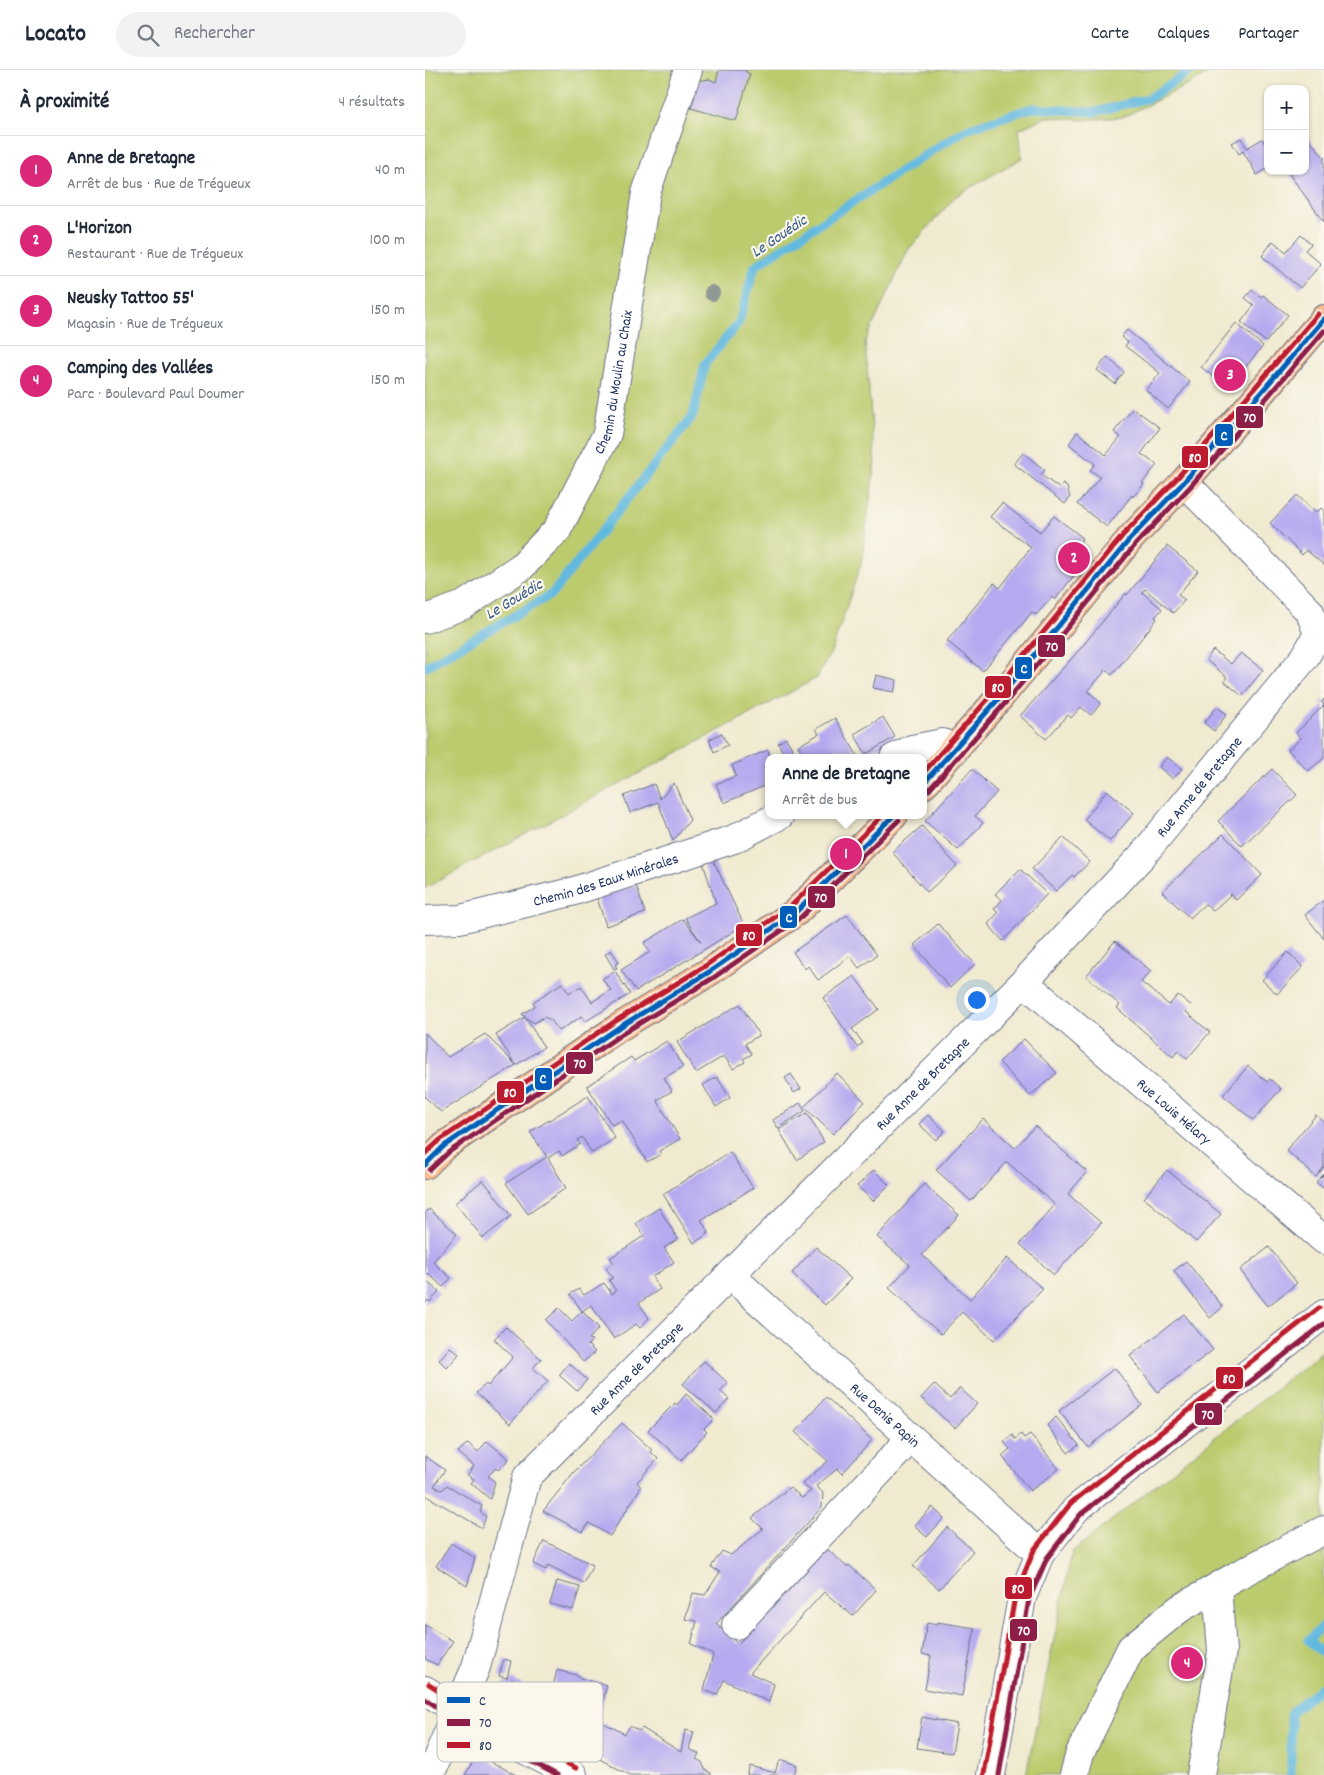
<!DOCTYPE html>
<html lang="fr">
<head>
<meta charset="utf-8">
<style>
	body { margin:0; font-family:Dekko,sans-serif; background:#f2f2f3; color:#1f2937 }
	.controls { position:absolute; right:15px; top:15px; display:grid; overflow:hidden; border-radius:10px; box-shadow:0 1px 4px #0004 }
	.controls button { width:45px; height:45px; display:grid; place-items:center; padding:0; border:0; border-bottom:1px solid #e0e1e3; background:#fff; color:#1f2937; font:25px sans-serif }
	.you { position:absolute; left:551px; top:929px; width:18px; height:18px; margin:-12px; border:4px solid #fff; border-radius:50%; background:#1a73e8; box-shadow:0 0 0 8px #1a73e833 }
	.badge { display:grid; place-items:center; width:32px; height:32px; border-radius:50%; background:#db2777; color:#fff; font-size:16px; font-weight:700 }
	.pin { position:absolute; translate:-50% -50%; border:2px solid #fff; box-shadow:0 1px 5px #0006 }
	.popup { position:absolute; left:340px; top:684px; width:162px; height:65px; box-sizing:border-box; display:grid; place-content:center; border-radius:10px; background:#fff; filter:drop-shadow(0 1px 4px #0005); font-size:16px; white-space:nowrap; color:#747a83 }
	.popup b { font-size:19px; color:#1f2937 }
	.popup::after { content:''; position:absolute; left:50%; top:100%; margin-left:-10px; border:10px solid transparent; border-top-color:#fff }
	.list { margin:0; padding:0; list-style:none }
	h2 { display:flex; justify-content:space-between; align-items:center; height:65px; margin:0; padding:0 20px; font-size:21px }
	h2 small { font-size:16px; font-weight:400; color:#747a83 }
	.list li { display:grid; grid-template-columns:32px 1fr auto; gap:15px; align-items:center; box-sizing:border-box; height:70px; padding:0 20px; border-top:1px solid #e0e1e3 }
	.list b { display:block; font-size:19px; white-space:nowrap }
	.list p { margin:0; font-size:16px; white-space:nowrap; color:#747a83 }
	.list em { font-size:16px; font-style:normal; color:#747a83 }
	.icon { flex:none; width:28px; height:28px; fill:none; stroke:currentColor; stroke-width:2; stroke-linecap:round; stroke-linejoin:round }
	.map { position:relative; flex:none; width:899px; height:1705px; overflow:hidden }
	header { display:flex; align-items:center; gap:30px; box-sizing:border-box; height:70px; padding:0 25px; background:#fff; border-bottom:1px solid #e0e1e3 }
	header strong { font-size:24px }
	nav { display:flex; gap:28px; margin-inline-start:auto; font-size:18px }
	.search { width:350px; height:45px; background:#f2f2f3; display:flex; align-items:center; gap:12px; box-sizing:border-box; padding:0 18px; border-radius:28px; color:#747a83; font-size:19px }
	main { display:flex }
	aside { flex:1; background:#fff }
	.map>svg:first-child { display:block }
	.green { fill:#bbcb6d; stroke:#6b7d66 }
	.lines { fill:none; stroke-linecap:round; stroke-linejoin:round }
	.stream { stroke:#62b9df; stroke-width:9 }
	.building { fill:#b5a9f0 }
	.minor-casing { stroke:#667086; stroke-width:30 }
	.major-casing { stroke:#667086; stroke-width:30 }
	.minor { stroke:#fff; stroke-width:28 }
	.major { stroke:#fbbb8c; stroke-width:28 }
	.bus-1-casing { stroke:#fbf7ec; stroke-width:9 }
	.bus-2-casing { stroke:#fbf7ec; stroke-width:9 }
	.bus-3-casing { stroke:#fbf7ec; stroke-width:9 }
	.bus-1 { stroke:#005eb8; stroke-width:5 }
	.bus-2 { stroke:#8d1e47; stroke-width:5 }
	.bus-3 { stroke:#bc1a2e; stroke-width:5 }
	.tree { fill:#919994 }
	.labels { text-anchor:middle; stroke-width:4.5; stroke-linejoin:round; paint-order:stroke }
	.street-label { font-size:15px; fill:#1b2f5e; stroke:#fbf7ec }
	.water-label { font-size:16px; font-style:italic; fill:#305885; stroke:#fbf7ec }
	.key { fill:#fbf7ec; stroke:#b8bbc1; stroke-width:1 }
	.key-label { font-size:14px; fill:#1b2f5e }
	.line-badge { stroke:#fbf7ec; stroke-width:2 }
	.badge-label { font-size:14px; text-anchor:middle; font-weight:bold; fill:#fff }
</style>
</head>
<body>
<header>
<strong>Locato</strong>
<div class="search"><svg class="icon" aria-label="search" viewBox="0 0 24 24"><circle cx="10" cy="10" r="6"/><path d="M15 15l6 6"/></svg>Rechercher</div>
<nav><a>Carte</a><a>Calques</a><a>Partager</a></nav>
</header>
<main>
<aside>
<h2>À proximité<small>4 résultats</small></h2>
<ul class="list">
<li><span class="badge">1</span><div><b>Anne de Bretagne</b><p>Arrêt de bus · Rue de Trégueux</p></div><em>40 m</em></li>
<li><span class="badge">2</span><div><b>L'Horizon</b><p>Restaurant · Rue de Trégueux</p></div><em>100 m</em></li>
<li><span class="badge">3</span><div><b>Neusky Tattoo 55'</b><p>Magasin · Rue de Trégueux</p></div><em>150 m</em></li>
<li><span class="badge">4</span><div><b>Camping des Vallées</b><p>Parc · Boulevard Paul Doumer</p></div><em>150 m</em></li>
</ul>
</aside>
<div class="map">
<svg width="899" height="1705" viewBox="0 0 899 1705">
	<rect width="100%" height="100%" fill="#fbf7ec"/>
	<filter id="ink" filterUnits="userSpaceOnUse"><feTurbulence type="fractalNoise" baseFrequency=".02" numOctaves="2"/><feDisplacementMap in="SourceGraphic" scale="10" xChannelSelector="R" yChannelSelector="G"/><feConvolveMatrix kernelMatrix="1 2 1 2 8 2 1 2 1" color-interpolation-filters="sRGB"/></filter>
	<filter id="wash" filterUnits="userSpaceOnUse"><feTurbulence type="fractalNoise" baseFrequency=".0096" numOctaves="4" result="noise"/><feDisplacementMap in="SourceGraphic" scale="20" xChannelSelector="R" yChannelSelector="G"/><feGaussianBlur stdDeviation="1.12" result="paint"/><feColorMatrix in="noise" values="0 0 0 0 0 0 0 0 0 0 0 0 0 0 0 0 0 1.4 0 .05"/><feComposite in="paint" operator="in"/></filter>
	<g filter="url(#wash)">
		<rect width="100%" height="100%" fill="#f0ead0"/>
		<g class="green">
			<path d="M0 0H788L767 13 698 47 658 50 621 47 594 59 597 88 531 126 483 180 440 272 450 394 436 494 407 580 392 608 0 818Z"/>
			<path d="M899 1280V1705H601L647 1482Z"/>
		</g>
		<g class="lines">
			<g class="stream">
				<path d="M0 597 127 524 268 346 280 294 314 252 330 196 514 76 544 58 607 38 670 42 724 28 768 0"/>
				<path d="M899 1556 883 1570 899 1585"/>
				<path d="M866 1705V1642L899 1615"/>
			</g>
		</g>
		<g id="blocks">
			<g class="building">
				<path d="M294 0H321V2L325 4 311 51 266 38 270 25H267L272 11 284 9 291 12Z"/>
				<path d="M880 65 899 87V152L862 101H880Z"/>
				<path d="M816 68 822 78 837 69 843 78V98L832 105 818 81 814 84 807 73Z"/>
				<path d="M876 165 886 174 880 180 896 194 875 218 837 186 848 171 861 182Z"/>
				<path d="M827 220 836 227 838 225 863 245 841 272 816 252 829 235 820 228Z"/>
				<path d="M811 253 838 276 803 318 776 297Z"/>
				<path d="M702 260 765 312 743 339 721 320 735 303 700 276 703 272 696 267Z"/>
				<path d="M682 287 699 302 690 314 672 300Z"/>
				<path d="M708 338 735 358 716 384 732 395 717 413 719 414 708 427 707 425 682 457 652 434 675 407 665 400 670 394 644 374 652 362 681 385 696 367 689 362Z"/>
				<path d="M598 383 620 400 616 405 634 418 638 414 642 417 645 427 640 434 589 394Z"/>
				<path d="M872 425 891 443 896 438 899 441V495L881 480 877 485 845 453Z"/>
				<path d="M577 433 615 462 629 446 658 468 651 477 664 486 630 530 627 527 611 545 607 542 558 601 522 571 569 513 575 518 606 477 565 447Z"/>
				<path d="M742 476 773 501 753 525 760 530 748 543 720 519 717 522 737 539 730 547 732 549 687 605 681 600 663 621 676 633 666 645 656 637 646 648 643 645 621 669 595 646 655 579 701 523 702 525Z"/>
				<path d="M788 580 806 594 816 583 838 600 817 626 799 611 802 607 781 590Z"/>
				<path d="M451 605 472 610 469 622 448 618Z"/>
				<path d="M899 629V688L883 701 863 680 876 668 871 663 899 635 896 632Z"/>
				<path d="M792 637 802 644 789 661 779 653Z"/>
				<path d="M458 647 470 667 441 684 429 664Z"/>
				<path d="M410 648 432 685 427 688H361L353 673 361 668 371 685 377 682 373 676 394 664 391 659Z"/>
				<path d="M296 663 303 675 289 682 284 670Z"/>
				<path d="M343 680 346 688H344V714L299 733 291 714 311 706 307 695Z"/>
				<path d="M742 687 757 699 748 709 734 697Z"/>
				<path d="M547 699 572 722 550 746 558 753 533 780 500 751Z"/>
				<path d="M847 699 872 725 817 776 793 751Z"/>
				<path d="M249 713 265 750 248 771 233 732 205 743 199 726 229 714 235 729Z"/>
				<path d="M682 720 709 743 685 771 659 750Z"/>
				<path d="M497 756 532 796 502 822 467 782Z"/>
				<path d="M798 764 837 805 811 830 806 824 788 841 780 834 765 848 737 822Z"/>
				<path d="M638 767 665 792 649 807 647 805 631 821 607 799Z"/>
				<path d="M288 790 319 855 211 921 196 900 225 882 219 873 258 849 276 872 260 848 291 833 278 793Z"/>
				<path d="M595 799 622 824 578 871 563 854 573 843 569 839 577 830 570 824Z"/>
				<path d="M211 815 220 843 181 856 172 828Z"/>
				<path d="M899 830V869L880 845Z"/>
				<path d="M422 845 452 885 434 898 425 886 393 910 383 896 380 899 368 882Z"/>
				<path d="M513 854 550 894 525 918 489 875Z"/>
				<path d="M690 871 726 901 716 912 744 935 753 925 767 936 761 942 785 962 762 989 753 981 748 987 692 938 695 935 661 906Z"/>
				<path d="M186 880 194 892 190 895 192 898 189 899 180 884Z"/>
				<path d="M863 882 878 897 852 924 837 910Z"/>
				<path d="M190 901 205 924 161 951 157 946 134 961 126 950 119 947 109 953 100 947 119 977 91 995 71 965 100 947 97 944 110 936 108 932 137 913 144 923 156 916 167 932 186 920 177 909Z"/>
				<path d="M429 906 454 939 427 959 438 973 432 977 398 928Z"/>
				<path d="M315 934 334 965 320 974 327 984 318 989 320 992 308 999 299 986 271 1003 252 972Z"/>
				<path d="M0 963 23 987 60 964 91 995 16 1042 0 1027Z"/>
				<path d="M599 969 632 1003 605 1026 574 992Z"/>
				<path d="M242 971 258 997 239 1008 247 1021 232 1030 255 1069 234 1081 236 1084 222 1092 197 1050 187 1055 162 1016 206 987 209 991Z"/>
				<path d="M823 996 842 1012 845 1009 856 1019 828 1050 798 1025Z"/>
				<path d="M412 1003 440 1032 408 1064 379 1037Z"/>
				<path d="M366 1004 376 1019 369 1023 360 1008Z"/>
				<path d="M292 1007 305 1028 291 1037 278 1015Z"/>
				<path d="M163 1026 190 1068 167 1083 157 1067 152 1070 155 1074 137 1086 134 1081 123 1088 141 1118 103 1144 81 1113 122 1087 105 1062Z"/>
				<path d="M375 1033 380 1041 353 1058 348 1050Z"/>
				<path d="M382 1043 399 1072 372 1090 354 1060Z"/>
				<path d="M503 1045 520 1061 511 1070 494 1054Z"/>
				<path d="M891 1045 899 1052V1097L891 1107 861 1080Z"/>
				<path d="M558 1049 590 1078 610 1056 662 1102 643 1124 676 1153 629 1205 595 1174 630 1135 582 1092 546 1131 511 1100Z"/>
				<path d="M305 1082 328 1118 276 1150 284 1163 269 1173 238 1124Z"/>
				<path d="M449 1100 464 1115 448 1131 432 1116Z"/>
				<path d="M742 1100 796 1144 771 1172 719 1128Z"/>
				<path d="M899 1104V1119L891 1112Z"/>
				<path d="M58 1110 86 1146 58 1168 30 1133Z"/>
				<path d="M499 1114 534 1145 497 1185 545 1229 582 1188 618 1219 569 1270 537 1242 516 1264 464 1218 485 1195 452 1167Z"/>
				<path d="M234 1138 253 1169 239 1178 249 1192 227 1207 235 1219 214 1233 224 1248 215 1258 211 1254 189 1269 166 1235 157 1241 145 1224 154 1219 159 1225 179 1213 187 1224 191 1221 184 1210 188 1208 181 1198 189 1193 185 1188 219 1166 211 1153Z"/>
				<path d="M4 1139 32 1164 8 1192 26 1208 18 1217 3 1203 0 1206V1143Z"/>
				<path d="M391 1177 426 1209 400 1235 367 1203Z"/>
				<path d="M844 1177 872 1213 843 1236 815 1200Z"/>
				<path d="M761 1191 798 1237 785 1248 749 1201Z"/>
				<path d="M0 1210 14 1222 5 1232 3 1230 0 1234Z"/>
				<path d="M134 1238 147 1251 157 1241 174 1258 164 1269 167 1270 163 1275 170 1282 158 1292 121 1250Z"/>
				<path d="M759 1244 788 1280 733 1322 705 1286Z"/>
				<path d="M81 1257 116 1289 108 1298 123 1311 85 1354 51 1323 61 1314 63 1316 88 1287 69 1269Z"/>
				<path d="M25 1277 34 1284 22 1298 14 1290Z"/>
				<path d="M279 1291 303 1313 295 1321 304 1329 291 1343 258 1314Z"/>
				<path d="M144 1293 162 1310 152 1321 134 1305Z"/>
				<path d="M690 1298 717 1335 663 1377 634 1341Z"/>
				<path d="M509 1314 525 1329 535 1318 552 1334 530 1358 496 1328Z"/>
				<path d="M261 1324 289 1349 279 1359 282 1362 256 1390 223 1360 250 1333 252 1335Z"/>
				<path d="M401 1327 447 1370 417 1404 412 1399 391 1416 398 1423 397 1437 291 1554 313 1574 402 1479 422 1497 424 1495 451 1520 428 1546 399 1522 325 1603 349 1614 344 1632 299 1610 292 1625 279 1620 288 1584 266 1574 272 1551 260 1549 268 1523 280 1525 295 1502 286 1497 297 1481 306 1485 338 1459 327 1448 365 1417 377 1428 386 1421 377 1414 403 1391 370 1362Z"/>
				<path d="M631 1347 654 1375 643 1383 622 1355Z"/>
				<path d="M197 1353 227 1380 226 1382 233 1389 212 1412 216 1417 185 1466 164 1453 158 1462 118 1441 149 1402Z"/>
				<path d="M596 1364 599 1368 605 1364 634 1399 605 1421 577 1386 585 1379 579 1372 587 1365 590 1369Z"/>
				<path d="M62 1371 84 1389 73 1400 71 1398 63 1406 70 1412 65 1429 46 1413 49 1409 42 1405 49 1396 33 1382 43 1373 53 1382Z"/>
				<path d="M0 1386 20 1400 9 1416 17 1420 22 1415 57 1436 55 1442 61 1446 57 1458 0 1425Z"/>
				<path d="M507 1437 519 1448 502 1467 489 1456Z"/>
				<path d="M522 1457 548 1481 514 1519 488 1496Z"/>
				<path d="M119 1471 168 1495 159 1513 123 1495 121 1500 108 1494Z"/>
				<path d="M26 1473 50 1488 42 1516 11 1496Z"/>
				<path d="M132 1511 155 1517 148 1540 125 1534Z"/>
				<path d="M512 1552 550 1558 537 1626 500 1619 506 1586 497 1584 502 1553 512 1555Z"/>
				<path d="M0 1555 28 1571 12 1595 0 1589Z"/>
				<path d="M79 1589 86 1591 82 1608 74 1606Z"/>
				<path d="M132 1600 155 1606V1608L182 1615 176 1640 149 1633 144 1655 120 1649Z"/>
				<path d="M87 1609 123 1630 116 1656 69 1631 80 1612 83 1614Z"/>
				<path d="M497 1647 532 1654 527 1683 492 1678Z"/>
				<path d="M179 1653 200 1664 205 1656 214 1661 217 1658 256 1682 260 1660 269 1662 264 1679 274 1684 271 1689 277 1692 280 1700 286 1703V1705H205L163 1683Z"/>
				<path d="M52 1684 91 1705H40Z"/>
				<path d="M357 1690 372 1695 369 1705H322L325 1696 350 1703 353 1693Z"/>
			</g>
		</g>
	</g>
	<g filter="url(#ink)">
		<use href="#blocks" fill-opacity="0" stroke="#667086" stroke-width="1"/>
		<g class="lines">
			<g class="minor-casing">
				<g id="minor">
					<path id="s1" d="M0 549 39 535 96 497 132 460 182 364 221 123 263 0"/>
					<path d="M469 688 487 679 518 673 529 681"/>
					<path id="s2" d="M0 850 35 849 146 822 309 769 355 745"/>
					<path id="s3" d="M599 912 899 1170"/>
					<path id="s4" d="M305 1205 615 1484"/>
					<path d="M311 1555 486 1368"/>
					<path d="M0 1620 57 1657 148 1705"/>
					<path id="s5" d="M5 1705 51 1597 102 1407 599 912 716 787 880 587 893 564 885 542 759 412"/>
					<path d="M566 1705 597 1527 615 1484 651 1439 899 1244"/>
					<path d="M649 1705 655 1683 706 1578 754 1539 811 1506 899 1460"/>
					<path d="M776 1705 797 1581 792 1517"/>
				</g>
			</g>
			<g class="major-casing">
				<g id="major">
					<path d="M498 715 576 626 705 469 759 412 899 249"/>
					<path d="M0 1095 19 1076 68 1043 193 958 284 902 371 842 469 745"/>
				</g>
			</g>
			<use href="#minor" class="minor"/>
			<use href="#major" class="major"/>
			<g class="bus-1-casing">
				<g id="bus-1">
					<path d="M498 714 576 626 705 469 759 412 899 249"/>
					<path d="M0 1095 19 1076 193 958 284 902 371 842 469 745"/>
				</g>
			</g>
			<g class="bus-2-casing">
				<g id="bus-2">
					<path d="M504 720 582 631 711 474 765 417 899 261"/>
					<path d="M5 1100 24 1082 197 964 288 908 375 848 474 750"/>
					<path d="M0 1629 54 1664 132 1705"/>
					<path d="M574 1705 604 1529 622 1488 656 1444 899 1254"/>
				</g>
			</g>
			<g class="bus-3-casing">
				<g id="bus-3">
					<path d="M498 703 570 621 699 464 753 407 893 244"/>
					<path d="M0 1084 15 1070 189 952 280 896 366 836 458 745"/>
					<path d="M4 1614 61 1651 151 1698"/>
					<path d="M559 1704 590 1526 609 1480 646 1433 894 1238"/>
				</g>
			</g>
			<use href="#bus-1" class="bus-1"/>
			<use href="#bus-2" class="bus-2"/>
			<use href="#bus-3" class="bus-3"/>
		</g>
		<circle class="tree" cx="287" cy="223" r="8"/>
	</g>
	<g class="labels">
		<g class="street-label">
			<text dy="5" stroke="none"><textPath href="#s1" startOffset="322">Chemin du Moulin au Chaix</textPath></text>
			<text dy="5" stroke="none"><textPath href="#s5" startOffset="1278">Rue Anne de Bretagne</textPath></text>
			<text dy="5" stroke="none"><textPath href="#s2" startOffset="186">Chemin des Eaux Minérales</textPath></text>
			<text dy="5" stroke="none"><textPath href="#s5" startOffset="872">Rue Anne de Bretagne</textPath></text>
			<text dy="5" stroke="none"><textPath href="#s3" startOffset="198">Rue Louis Hélary</textPath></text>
			<text dy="5" stroke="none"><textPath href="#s5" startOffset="468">Rue Anne de Bretagne</textPath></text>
			<text dy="5" stroke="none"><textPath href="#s4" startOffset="209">Rue Denis Papin</textPath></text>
		</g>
		<g class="water-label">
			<text transform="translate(353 165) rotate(-34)" y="6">Le Gouédic</text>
			<text transform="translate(88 528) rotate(-31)" y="6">Le Gouédic</text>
		</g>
	</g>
	<rect x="12" y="1612" width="166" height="80" rx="8" class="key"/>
	<rect x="22" y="1627" width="23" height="6" fill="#005eb8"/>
	<rect x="22" y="1649" width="23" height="7" fill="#8d1e47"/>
	<rect x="22" y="1672" width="23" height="6" fill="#bc1a2e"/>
	<g class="key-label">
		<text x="54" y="1635">C</text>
		<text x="54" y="1657">70</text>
		<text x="54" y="1680">80</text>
	</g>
	<g class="line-badge">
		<rect x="810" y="335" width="29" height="24" rx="5" fill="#8d1e47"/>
		<rect x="789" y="353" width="20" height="24" rx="5" fill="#005eb8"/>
		<rect x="756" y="375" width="28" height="24" rx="5" fill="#bc1a2e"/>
		<rect x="612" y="564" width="29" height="24" rx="5" fill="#8d1e47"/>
		<rect x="589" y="586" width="19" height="24" rx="5" fill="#005eb8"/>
		<rect x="559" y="605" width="28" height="24" rx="5" fill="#bc1a2e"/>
		<rect x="382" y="815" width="29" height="24" rx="5" fill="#8d1e47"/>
		<rect x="354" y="835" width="19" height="24" rx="5" fill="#005eb8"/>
		<rect x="310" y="853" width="28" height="24" rx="5" fill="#bc1a2e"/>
		<rect x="140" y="981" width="29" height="24" rx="5" fill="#8d1e47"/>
		<rect x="109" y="997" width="19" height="24" rx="5" fill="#005eb8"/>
		<rect x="71" y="1010" width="29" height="24" rx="5" fill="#bc1a2e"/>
		<rect x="790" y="1296" width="29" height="24" rx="5" fill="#bc1a2e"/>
		<rect x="769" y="1332" width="29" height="24" rx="5" fill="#8d1e47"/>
		<rect x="579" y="1506" width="29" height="24" rx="5" fill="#bc1a2e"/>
		<rect x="584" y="1548" width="29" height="24" rx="5" fill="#8d1e47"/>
	</g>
	<g class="badge-label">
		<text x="825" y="352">70</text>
		<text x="799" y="370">C</text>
		<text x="770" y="392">80</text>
		<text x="627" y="581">70</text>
		<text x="599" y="603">C</text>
		<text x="573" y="622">80</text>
		<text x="396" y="832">70</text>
		<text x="364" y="852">C</text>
		<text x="324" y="870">80</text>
		<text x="155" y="998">70</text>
		<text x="118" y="1013">C</text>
		<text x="85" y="1027">80</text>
		<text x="804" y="1313">80</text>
		<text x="783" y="1349">70</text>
		<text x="593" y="1523">80</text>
		<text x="599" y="1565">70</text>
	</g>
</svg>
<div class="controls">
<button>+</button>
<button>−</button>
</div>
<div class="you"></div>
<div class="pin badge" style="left:421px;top:784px">1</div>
<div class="popup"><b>Anne de Bretagne</b>Arrêt de bus</div>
<div class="pin badge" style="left:649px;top:488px">2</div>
<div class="pin badge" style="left:805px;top:305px">3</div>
<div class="pin badge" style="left:762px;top:1593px">4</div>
</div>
</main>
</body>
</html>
